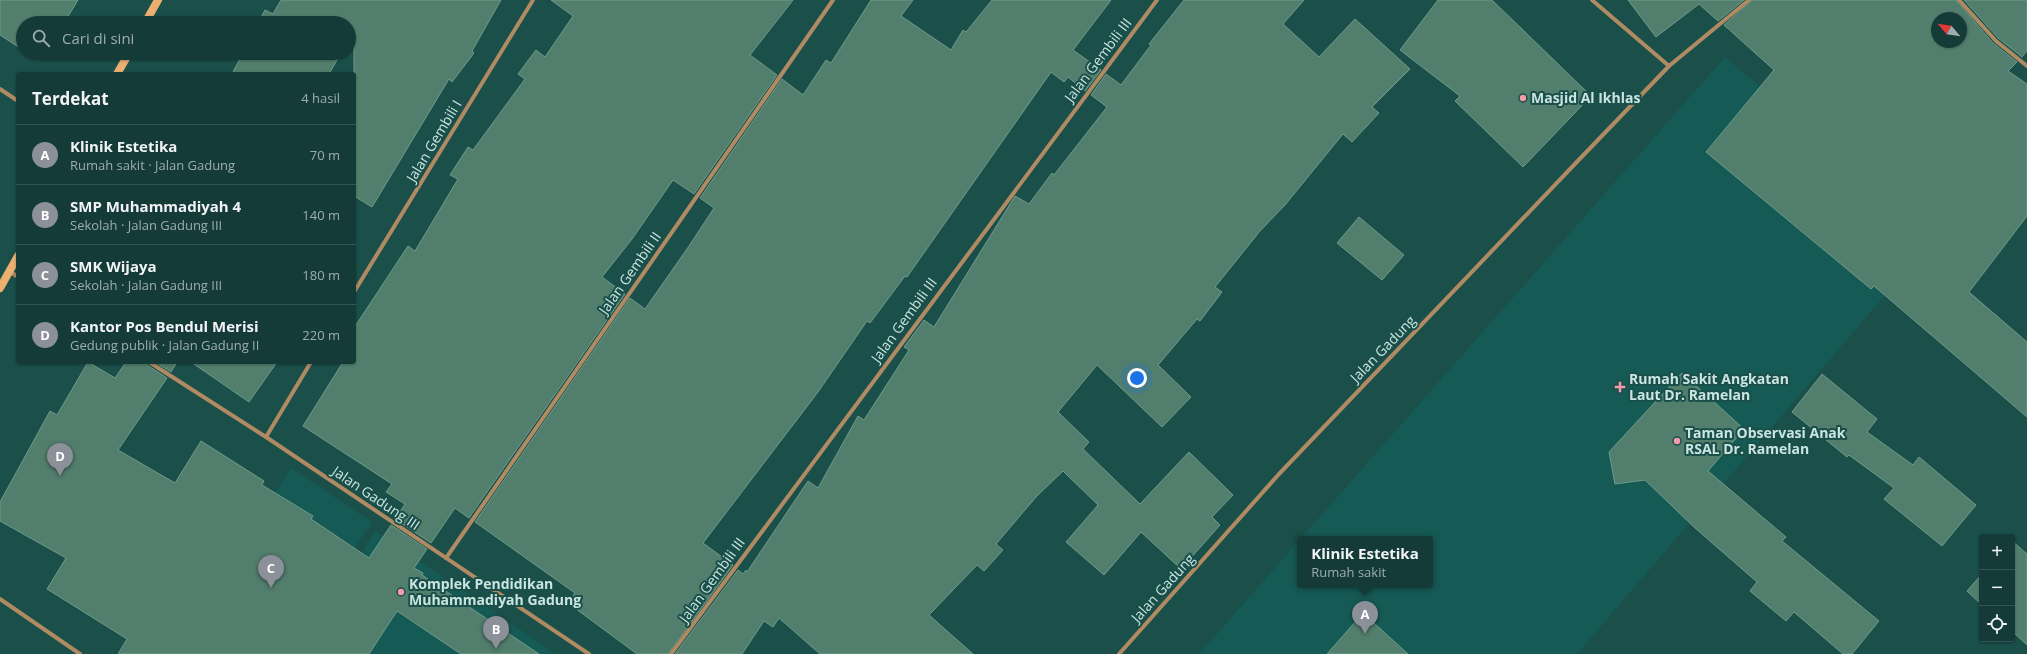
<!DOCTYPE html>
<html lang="id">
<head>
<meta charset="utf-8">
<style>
	body { margin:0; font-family:"Open Sans",sans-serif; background:#1d4240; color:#f1f3f6 }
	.controls { position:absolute; right:12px; bottom:12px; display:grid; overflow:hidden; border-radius:4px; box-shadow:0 1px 3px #0004 }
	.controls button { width:36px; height:36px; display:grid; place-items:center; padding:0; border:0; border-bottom:1px solid #335553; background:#143b38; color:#f1f3f6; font:20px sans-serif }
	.compass { position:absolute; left:1931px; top:12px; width:36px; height:36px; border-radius:50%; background:#143b38; box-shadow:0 1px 3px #0004; rotate:299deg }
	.you { position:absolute; left:1137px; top:378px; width:14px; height:14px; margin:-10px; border:3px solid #fff; border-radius:50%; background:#1a73e8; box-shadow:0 0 0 6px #1a73e833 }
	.badge { display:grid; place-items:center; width:26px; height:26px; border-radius:50%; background:#8c9099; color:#fff; font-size:13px; font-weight:700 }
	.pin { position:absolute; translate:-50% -33px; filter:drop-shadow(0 1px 2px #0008) }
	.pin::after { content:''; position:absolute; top:21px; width:14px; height:12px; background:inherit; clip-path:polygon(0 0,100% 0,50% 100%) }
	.popup { position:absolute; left:1297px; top:536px; width:136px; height:52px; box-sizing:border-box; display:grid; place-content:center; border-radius:4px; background:#143b38; filter:drop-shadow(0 1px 3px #0005); font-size:13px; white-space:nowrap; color:#9dadae }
	.popup b { font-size:15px; color:#f1f3f6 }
	.popup::after { content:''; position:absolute; left:50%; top:100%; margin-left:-8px; border:8px solid transparent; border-top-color:#143b38 }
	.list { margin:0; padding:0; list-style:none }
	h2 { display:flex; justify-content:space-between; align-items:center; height:52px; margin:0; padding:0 16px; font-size:17px }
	h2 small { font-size:13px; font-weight:400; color:#9dadae }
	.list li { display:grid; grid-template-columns:26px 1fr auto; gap:12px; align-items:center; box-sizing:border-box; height:60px; padding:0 16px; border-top:1px solid #335553 }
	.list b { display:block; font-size:15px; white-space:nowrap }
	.list p { margin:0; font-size:13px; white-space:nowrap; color:#9dadae }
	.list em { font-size:13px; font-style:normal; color:#9dadae }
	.icon { flex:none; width:22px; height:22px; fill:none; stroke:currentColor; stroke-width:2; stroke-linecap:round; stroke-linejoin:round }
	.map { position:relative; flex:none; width:2027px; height:654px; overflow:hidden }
	.search { position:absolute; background:#143b38; box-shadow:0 1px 3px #0004; left:16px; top:16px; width:340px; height:44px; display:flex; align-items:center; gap:10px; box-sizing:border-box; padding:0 14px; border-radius:22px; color:#9dadae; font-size:15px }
	.panel { position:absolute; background:#143b38; box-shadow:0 1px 3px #0004; left:16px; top:72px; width:340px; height:292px; border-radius:4px }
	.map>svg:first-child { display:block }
	.built { fill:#165a55; fill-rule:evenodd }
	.building { fill:#527e6d; stroke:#6f9c89; fill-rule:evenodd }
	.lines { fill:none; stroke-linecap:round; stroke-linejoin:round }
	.street { stroke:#af8a63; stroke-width:4 }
	.secondary { stroke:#ebb070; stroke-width:8 }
	.poi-dot { fill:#f39aab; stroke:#1a4f4a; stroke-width:1.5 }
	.labels { text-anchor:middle; stroke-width:4; stroke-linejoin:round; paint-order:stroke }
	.street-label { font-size:14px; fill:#cae5e1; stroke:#1a4f4a }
	.poi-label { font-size:14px; font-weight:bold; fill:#cae5e1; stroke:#1a4f4a; text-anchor:start }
</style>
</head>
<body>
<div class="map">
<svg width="2027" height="654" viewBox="0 0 2027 654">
	<rect width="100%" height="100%" fill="#1a4f4a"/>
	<g class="built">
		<path d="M1725 57 1936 236 1577 654H1199ZM1300 539H1430V585H1300Z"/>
		<path d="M291 468 372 522 285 654H170Z"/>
		<path d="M376 531 556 654H294Z"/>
	</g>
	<g class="building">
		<path d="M0 0H78L64 23H23V50L0 35Z"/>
		<path d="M281 0H501L472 51 474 53 452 82 449 79 372 207 354 196V32L349 40V23H258L265 10 273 14Z"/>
		<path d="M551 0H793L750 55 777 75 694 194 673 180 632 239 602 277 625 294 469 518 455 508 431 543 395 519 405 504 386 492 392 484 303 426 343 362H354V328L408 246 415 251 458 179 450 175 468 147 473 150 525 79 518 74 536 50 545 57 573 16Z"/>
		<path d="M871 0H913L901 16 951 50 963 30 966 32 992 0H1111L1073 50 1101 70 1085 91 1068 77 1064 82 1051 72 907 277 905 276 870 323 867 321 818 392 703 543 733 565 668 654H637L568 603 575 593 475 522 630 298 645 309 689 246 714 208 700 198 782 79 803 95 826 60 831 63Z"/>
		<path d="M1184 0H1304L1283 24 1319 57 1355 19 1410 69 1372 107 1379 113 1352 142 1343 134 1285 205 1260 231 1215 287 1222 292 1200 321 1197 319 1158 365 1191 397 1162 427 1097 365 1058 412 1089 442 1083 449 1140 504 1189 452 1233 495 1212 517 1220 525 1181 569 1141 532 1104 575 1066 542 1098 505 1063 471 1036 497 996 544 1003 550 984 571 977 565 929 615 973 654H820L779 618 773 627 764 621 742 654H675L738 570 743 574 746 570 747 572 808 481 818 488 858 416 864 420 909 350 904 347 924 320 934 327 1015 196 1029 204 1052 173 1054 175 1107 107 1091 95 1106 74 1121 85 1151 45 1149 44Z"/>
		<path d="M1438 0H1492L1591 96 1523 167 1455 101 1460 96 1400 50Z"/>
		<path d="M1628 0H1744L1718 21 1699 4 1656 37Z"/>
		<path d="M1752 0H1956L1993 43 2017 62 2008 71 2027 84V216L1969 292 2027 342V417L1874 286 1871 289 1706 152 1774 70 1724 25ZM1937 18H1961V42H1937Z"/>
		<path d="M1964 0H2027V51L2022 57 1998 38Z"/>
		<path d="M28 53H44L40 60Z"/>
		<path d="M243 53H341L329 74H232Z"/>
		<path d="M1359 217 1404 255 1382 280 1337 243Z"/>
		<path d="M88 362 115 378 126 362H146L147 365 167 378 118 450 175 483 201 441 264 481 262 485 313 516 311 519 369 558 391 525 427 549 414 568 423 573 422 575 539 654H461L397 611 369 654H118L127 639 47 589 66 558 0 521V502L50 411 57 415Z"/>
		<path d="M155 362H177L171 372Z"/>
		<path d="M191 362H277L249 402Z"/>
		<path d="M1682 373 1744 429 1708 471 1786 537 1782 541 1879 621 1852 654H1843L1794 612 1786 621 1750 591 1757 582 1695 528 1645 480 1615 484 1609 452Z"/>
		<path d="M1822 374 1877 419 1867 432 1913 465 1919 457 1976 505 1942 546 1884 499 1894 488 1849 455 1847 457 1792 412Z"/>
		<path d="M2012 541 2027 554V645L2012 631Z"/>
		<path d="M1982 574V605L1967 591Z"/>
		<path d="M1363 613 1408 654H1327Z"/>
	</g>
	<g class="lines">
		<g class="street">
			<path d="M1592 0 1669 66"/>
			<path d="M1959 0 1996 41 2027 66"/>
			<path d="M0 89 18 101"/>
			<path d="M9 271 18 277"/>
			<path d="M354 292 533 0"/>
			<path d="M149 362 266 437 589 654"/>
			<path d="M266 437 311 362"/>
			<path d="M446 558 833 0"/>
			<path d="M0 599 80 654"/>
			<path d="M671 654 1157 0"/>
			<path d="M1119 654 1279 474 1572 167 1669 66 1749 0"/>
		</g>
		<g class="secondary">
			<path d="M145 23 158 0"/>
			<path d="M117 74 129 53"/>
			<path d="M0 288 18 256"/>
		</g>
	</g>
	<g class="poi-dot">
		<circle cx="1523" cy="98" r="4"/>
		<path d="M1618 381h4v4h4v4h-4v4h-4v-4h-4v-4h4z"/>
		<circle cx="1677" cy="441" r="4"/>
		<circle cx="401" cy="592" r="4"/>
	</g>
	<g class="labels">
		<g class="street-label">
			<text transform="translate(1098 60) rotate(-53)" y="5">Jalan Gembili III</text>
			<text transform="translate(434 141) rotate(-59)" y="5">Jalan Gembili I</text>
			<text transform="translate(630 273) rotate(-55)" y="5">Jalan Gembili II</text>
			<text transform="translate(904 320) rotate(-54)" y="5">Jalan Gembili III</text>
			<text transform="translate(1383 349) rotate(-46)" y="5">Jalan Gadung</text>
			<text transform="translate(376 498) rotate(34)" y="5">Jalan Gadung III</text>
			<text transform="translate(712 580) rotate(-54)" y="5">Jalan Gembili III</text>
			<text transform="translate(1163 588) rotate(-48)" y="5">Jalan Gadung</text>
		</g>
		<g class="poi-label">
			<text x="1531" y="103">Masjid Al Ikhlas</text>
			<text x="1629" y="384">Rumah Sakit Angkatan<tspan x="1629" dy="16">Laut Dr. Ramelan</tspan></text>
			<text x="1685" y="438">Taman Observasi Anak<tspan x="1685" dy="16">RSAL Dr. Ramelan</tspan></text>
			<text x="409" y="589">Komplek Pendidikan<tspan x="409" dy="16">Muhammadiyah Gadung</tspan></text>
		</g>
	</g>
</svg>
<div class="controls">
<button>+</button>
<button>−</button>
<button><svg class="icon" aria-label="locate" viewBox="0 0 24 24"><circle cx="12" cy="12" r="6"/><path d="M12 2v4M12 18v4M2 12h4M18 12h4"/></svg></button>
</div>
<svg class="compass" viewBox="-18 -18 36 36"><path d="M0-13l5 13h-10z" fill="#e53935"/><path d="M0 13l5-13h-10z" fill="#9dadae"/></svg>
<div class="you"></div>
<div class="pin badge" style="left:1365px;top:634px">A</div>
<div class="popup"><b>Klinik Estetika</b>Rumah sakit</div>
<div class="pin badge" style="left:496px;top:649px">B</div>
<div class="pin badge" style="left:271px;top:588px">C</div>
<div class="pin badge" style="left:60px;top:476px">D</div>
<div class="search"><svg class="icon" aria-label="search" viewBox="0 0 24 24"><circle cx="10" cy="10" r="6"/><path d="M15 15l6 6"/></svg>Cari di sini</div>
<section class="panel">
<h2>Terdekat<small>4 hasil</small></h2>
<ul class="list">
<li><span class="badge">A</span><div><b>Klinik Estetika</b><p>Rumah sakit · Jalan Gadung</p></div><em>70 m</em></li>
<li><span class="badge">B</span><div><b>SMP Muhammadiyah 4</b><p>Sekolah · Jalan Gadung III</p></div><em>140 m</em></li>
<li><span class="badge">C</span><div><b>SMK Wijaya</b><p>Sekolah · Jalan Gadung III</p></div><em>180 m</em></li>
<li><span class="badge">D</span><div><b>Kantor Pos Bendul Merisi</b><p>Gedung publik · Jalan Gadung II</p></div><em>220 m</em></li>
</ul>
</section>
</div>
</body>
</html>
